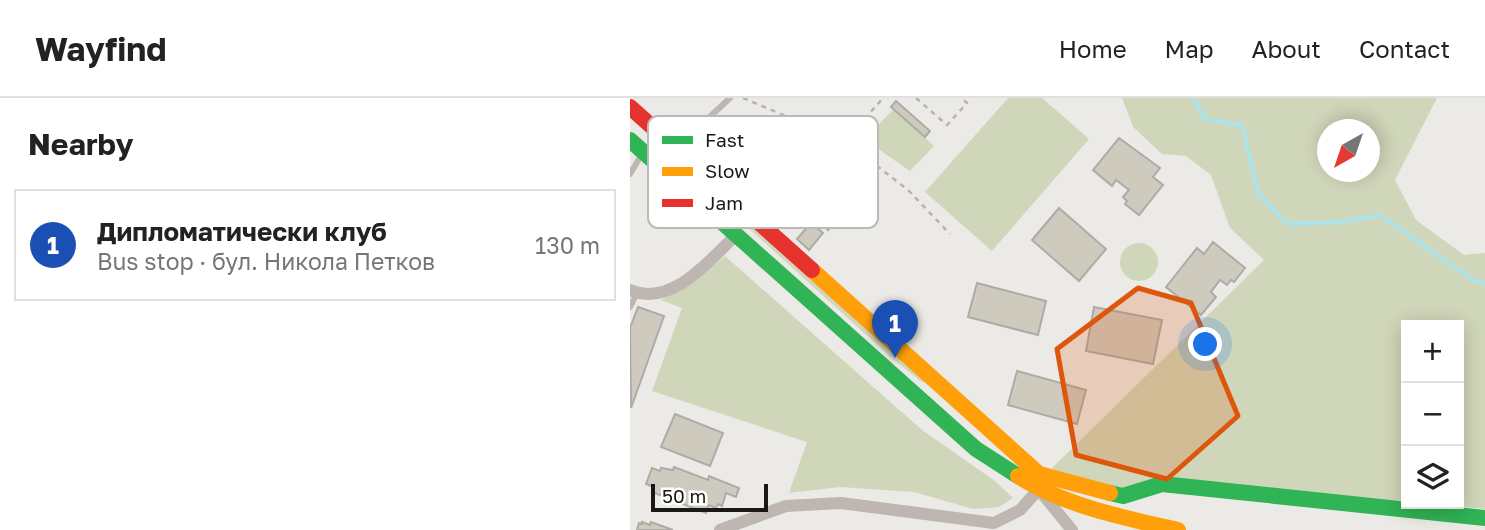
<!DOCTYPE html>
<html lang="en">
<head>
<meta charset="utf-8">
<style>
	body { margin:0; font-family:"Golos Text",sans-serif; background:#f6f6f6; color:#222 }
	.controls { position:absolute; right:21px; bottom:21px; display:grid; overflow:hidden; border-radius:0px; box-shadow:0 4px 18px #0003 }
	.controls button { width:63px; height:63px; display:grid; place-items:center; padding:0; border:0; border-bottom:2px solid #e0e0e0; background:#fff; color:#222; font:35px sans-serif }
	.compass { position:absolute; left:687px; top:21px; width:63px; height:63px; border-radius:50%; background:#fff; box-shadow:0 4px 18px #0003; rotate:220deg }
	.scale { position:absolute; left:21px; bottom:18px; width:117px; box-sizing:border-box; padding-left:7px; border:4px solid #191816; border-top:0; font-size:19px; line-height:24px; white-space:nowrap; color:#191816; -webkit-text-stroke:5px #fff; paint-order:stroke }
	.you { position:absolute; left:576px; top:247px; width:24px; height:24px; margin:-18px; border:5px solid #fff; border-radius:50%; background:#1a73e8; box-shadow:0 0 0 10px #1a73e833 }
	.badge { display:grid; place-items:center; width:46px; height:46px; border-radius:50%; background:#d93025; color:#fff; font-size:23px; font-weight:700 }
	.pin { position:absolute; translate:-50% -58px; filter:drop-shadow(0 2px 4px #0008) }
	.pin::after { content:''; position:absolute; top:37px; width:24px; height:21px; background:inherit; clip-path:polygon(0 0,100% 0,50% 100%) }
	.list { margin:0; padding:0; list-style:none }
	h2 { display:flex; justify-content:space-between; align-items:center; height:91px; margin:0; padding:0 28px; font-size:30px }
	h2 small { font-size:23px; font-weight:400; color:#767676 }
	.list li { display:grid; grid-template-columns:46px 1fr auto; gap:21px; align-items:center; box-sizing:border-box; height:112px; margin:0 14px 14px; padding:0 14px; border:2px solid #e0e0e0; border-radius:0px }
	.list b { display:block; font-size:26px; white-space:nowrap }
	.list p { margin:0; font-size:23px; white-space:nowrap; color:#767676 }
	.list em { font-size:23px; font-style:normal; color:#767676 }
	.icon { flex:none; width:38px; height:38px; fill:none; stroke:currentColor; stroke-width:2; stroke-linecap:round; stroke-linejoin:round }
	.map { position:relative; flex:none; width:855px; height:432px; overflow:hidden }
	header { display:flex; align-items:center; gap:42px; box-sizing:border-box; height:98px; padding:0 35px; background:#fff; border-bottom:2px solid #e0e0e0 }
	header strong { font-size:33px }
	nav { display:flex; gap:38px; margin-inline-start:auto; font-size:24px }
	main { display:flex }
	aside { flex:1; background:#fff }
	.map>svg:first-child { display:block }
	.green { fill:#d0d6b9; fill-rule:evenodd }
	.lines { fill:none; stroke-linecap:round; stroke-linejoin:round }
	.stream { stroke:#aee2e6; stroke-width:4.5 }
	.building { fill:#cfcabe; stroke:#acaba8; stroke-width:2 }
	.path { stroke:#b7b3af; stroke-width:2.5; stroke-dasharray:5 5; stroke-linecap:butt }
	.lane { stroke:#bdb6b1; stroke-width:6 }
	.street { stroke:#bdb6b1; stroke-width:12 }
	.fast { stroke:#30b455; stroke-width:16 }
	.slow { stroke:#ff9f0a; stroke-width:16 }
	.jam { stroke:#e5322d; stroke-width:16 }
	.marked { fill:#de560c; fill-opacity:0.2; stroke:#de560c; stroke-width:5; stroke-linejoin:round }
	.key { fill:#fff; stroke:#babab9; stroke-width:2 }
	.key-label { font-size:19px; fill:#191816 }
</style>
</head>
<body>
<header>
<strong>Wayfind</strong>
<nav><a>Home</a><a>Map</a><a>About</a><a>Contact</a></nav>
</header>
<main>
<aside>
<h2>Nearby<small></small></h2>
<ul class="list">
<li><span class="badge" style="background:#1a4fb4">1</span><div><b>Дипломатически клуб</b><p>Bus stop · бул. Никола Петков</p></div><em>130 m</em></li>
</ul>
</aside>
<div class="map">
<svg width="855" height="432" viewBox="0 0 855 432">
	<rect width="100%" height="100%" fill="#eceae7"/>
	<g class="green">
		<path d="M378 0H412L459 41 362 153 295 94Z"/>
		<path d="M492 0H807L765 82 786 122 834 157 855 155V411L800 406H829V227H776V403L487 391 419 373 634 162 600 130 581 77 556 58 532 56 503 29ZM698 32H740V74H698Z"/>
		<path d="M264 11 304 48 280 73 234 41Z"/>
		<path d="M48 63 296 281 293 285 263 261 50 68Z"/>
		<circle cx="509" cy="164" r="19"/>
		<path d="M95 158 292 332 365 383 383 400 369 409 343 411 284 394 210 389 159 395 177 344 22 293 52 210 31 202 61 186Z"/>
	</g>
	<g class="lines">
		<path class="stream" d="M565 0V4L575 21 612 27 628 95 657 126 713 124 750 117 845 183 855 185"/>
	</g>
	<g class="building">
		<path d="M266 3 300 33 295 39 261 9Z"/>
		<path d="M489 40 530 70 523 79 533 87 509 117 495 106 497 103 493 99 499 92 486 82 482 88 463 72Z"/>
		<path d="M189 98 207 114 211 110 215 113 198 132 176 112Z"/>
		<path d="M429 110 476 151 449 183 402 142Z"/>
		<path d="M181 125 193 135 179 152 167 141Z"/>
		<path d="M583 144 615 170 604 184 601 182 597 187 590 182 581 194 586 199 571 217 536 189 567 150 574 156Z"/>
		<path d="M347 185 416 203 408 237 338 219Z"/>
		<path d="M8 209 34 218 1 310 0 230Z"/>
		<path d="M464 209 532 222 523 266 456 253Z"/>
		<path d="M387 273 456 292 447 326 378 307Z"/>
		<path d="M45 316 93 335 80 368 31 349Z"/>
		<path d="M44 369 78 382 79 378 109 390 106 399 96 395 92 408 88 406 86 410 79 407 76 415 22 394 24 389 16 386 22 370 30 373 31 370 43 372Z"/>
		<path d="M12 424 20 427 21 424 43 432H7L9 425 12 426Z"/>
	</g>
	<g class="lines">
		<g class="path">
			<path d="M113 0 215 43 253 0"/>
			<path d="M286 0 317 27 337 5 332 0"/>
			<path d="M215 43 278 92 320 136"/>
		</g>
		<g class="lane">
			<path d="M33 69 58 39 100 0"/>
			<path d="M0 76 12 56"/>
			<path d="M0 209 7 195"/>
		</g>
		<g class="street">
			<path d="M0 192C41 210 80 162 105 138"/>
			<path d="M410 393 442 432"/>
			<path d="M90 432 156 408 211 405 364 425 390 412 409 391"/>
		</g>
		<g class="fast">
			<path d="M0 42 346 351 388 378"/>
			<path d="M480 395 493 398 532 386 855 420"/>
		</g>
		<g class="slow">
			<path d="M182 172 409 376 480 395"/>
			<path d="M388 378C435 408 494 420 548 432"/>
		</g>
		<path class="jam" d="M0 9 182 172"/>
	</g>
	<path class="marked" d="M508 190 561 205 608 318 537 381 446 357 427 251Z"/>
	<rect x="18" y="18" width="230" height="112" rx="10" class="key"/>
	<rect x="32" y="38" width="31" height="8" fill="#30b455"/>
	<rect x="32" y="69" width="31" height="9" fill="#ff9f0a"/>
	<rect x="32" y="101" width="31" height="8" fill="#e5322d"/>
	<g class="key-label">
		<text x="75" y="49">Fast</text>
		<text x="75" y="80">Slow</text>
		<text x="75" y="112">Jam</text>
	</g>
</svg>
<div class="controls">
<button>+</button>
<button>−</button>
<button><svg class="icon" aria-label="layers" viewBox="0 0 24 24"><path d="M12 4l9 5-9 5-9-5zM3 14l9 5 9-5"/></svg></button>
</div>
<svg class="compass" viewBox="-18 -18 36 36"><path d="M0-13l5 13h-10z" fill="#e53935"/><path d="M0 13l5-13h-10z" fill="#767676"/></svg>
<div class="scale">50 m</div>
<div class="you"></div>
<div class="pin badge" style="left:265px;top:260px;background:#1a4fb4">1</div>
</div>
</main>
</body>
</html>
